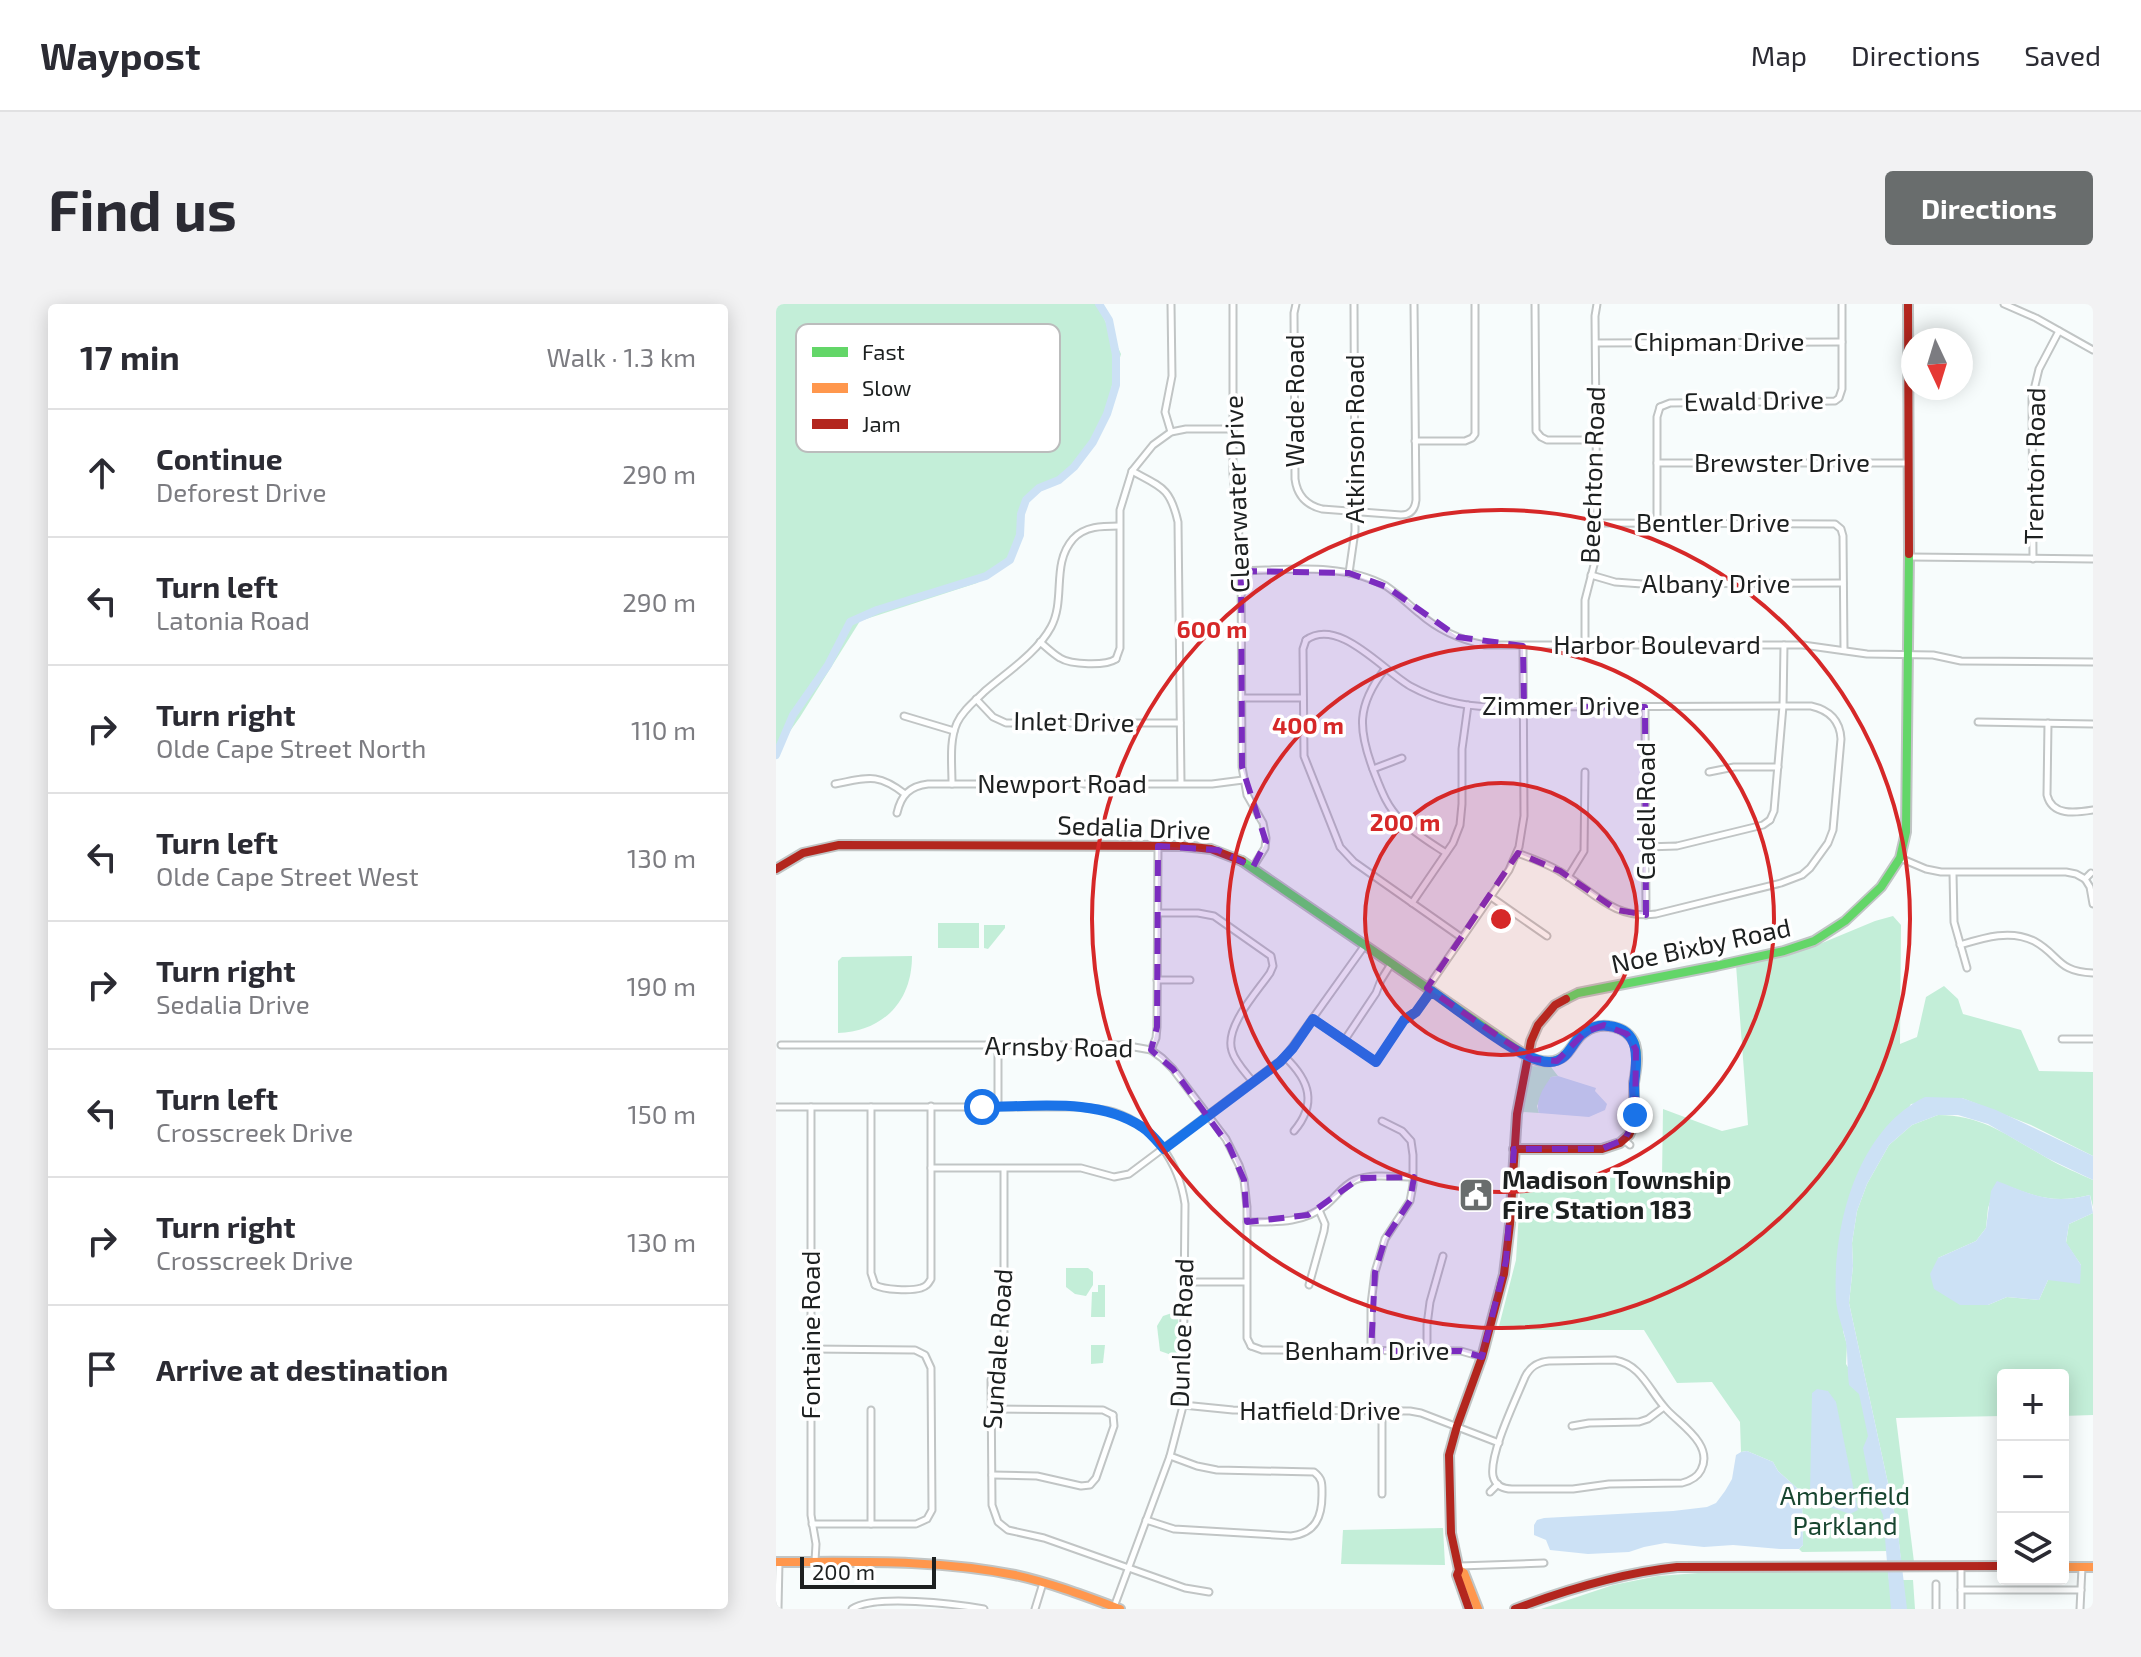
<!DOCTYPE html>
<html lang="en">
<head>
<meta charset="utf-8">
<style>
	body { margin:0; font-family:"Exo 2",sans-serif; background:#f2f2f3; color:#2b2b33 }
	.controls { position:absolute; right:24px; bottom:24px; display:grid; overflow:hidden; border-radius:8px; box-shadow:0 4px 20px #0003 }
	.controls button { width:72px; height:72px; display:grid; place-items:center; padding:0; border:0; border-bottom:2px solid #e1e1e2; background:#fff; color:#2b2b33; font:40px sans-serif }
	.compass { position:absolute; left:1125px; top:24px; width:72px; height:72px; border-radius:50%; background:#fff; box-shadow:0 4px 20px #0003; rotate:176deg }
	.scale { position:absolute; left:24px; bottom:20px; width:136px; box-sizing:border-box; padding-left:8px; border:4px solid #1d2020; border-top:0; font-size:22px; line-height:28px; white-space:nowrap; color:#1d2020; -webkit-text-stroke:6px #fff; paint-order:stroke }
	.stop { position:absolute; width:24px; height:24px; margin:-18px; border:6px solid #1a73e8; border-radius:50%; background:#fff }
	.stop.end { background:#1a73e8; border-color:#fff; box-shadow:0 2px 8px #0008 }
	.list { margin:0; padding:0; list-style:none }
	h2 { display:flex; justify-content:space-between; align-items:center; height:104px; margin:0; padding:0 32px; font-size:34px }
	h2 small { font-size:26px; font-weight:400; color:#7c7c81 }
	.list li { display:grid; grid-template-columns:52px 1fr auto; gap:24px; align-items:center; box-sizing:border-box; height:128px; padding:0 32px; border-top:2px solid #e1e1e2 }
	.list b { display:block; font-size:30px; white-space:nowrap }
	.list p { margin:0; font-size:26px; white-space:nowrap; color:#7c7c81 }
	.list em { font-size:26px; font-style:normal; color:#7c7c81 }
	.icon { flex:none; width:44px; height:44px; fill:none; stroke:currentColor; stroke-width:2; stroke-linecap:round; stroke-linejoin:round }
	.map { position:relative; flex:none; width:1317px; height:1305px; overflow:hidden; border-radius:8px }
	header { display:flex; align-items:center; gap:48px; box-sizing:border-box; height:112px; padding:0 40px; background:#fff; border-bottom:2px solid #e1e1e2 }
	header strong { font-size:38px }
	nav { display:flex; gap:44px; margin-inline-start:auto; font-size:28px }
	.intro { display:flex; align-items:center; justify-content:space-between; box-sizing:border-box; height:192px; padding:0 48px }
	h1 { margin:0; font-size:56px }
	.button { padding:20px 36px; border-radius:8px; background:#696d6d; color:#fff; font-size:28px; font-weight:700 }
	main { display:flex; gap:48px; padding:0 48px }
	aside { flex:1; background:#fff; border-radius:8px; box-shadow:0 4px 20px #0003 }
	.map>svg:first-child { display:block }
	.green { fill:#c3eed8 }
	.water { fill:#cce1f5 }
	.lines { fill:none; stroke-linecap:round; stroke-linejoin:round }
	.river { stroke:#cce1f5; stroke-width:8 }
	.street-casing { stroke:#c1c5c5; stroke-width:9 }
	.fast-casing { stroke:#c1c5c5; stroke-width:12 }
	.slow-casing { stroke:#c1c5c5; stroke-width:12 }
	.jam-casing { stroke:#c1c5c5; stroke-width:12 }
	.street { stroke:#feffff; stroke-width:5 }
	.fast { stroke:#63d668; stroke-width:8 }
	.slow { stroke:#ff974d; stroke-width:8 }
	.jam { stroke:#b3261e; stroke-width:8 }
	.route { stroke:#1a73e8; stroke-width:10 }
	.marked { fill:#7b2cbf; fill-opacity:0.2; stroke:#7b2cbf; stroke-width:6; stroke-dasharray:16 10; stroke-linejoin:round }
	.ring { fill:none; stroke:#d62828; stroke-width:4 }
	.labels { text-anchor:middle; stroke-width:7; stroke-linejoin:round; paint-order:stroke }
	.street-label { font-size:26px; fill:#1d2020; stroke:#fff }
	.poi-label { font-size:26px; font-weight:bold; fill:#1d2020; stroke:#fff; text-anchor:start }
	.park-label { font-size:26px; fill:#184630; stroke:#fff }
	.key { fill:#fff; stroke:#bbbcbc; stroke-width:2 }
	.key-label { font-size:22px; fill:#1d2020 }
	.centre { fill:#d62828; stroke:#fff; stroke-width:4 }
	.ring-label { font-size:24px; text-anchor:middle; font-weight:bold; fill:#d62828; stroke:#fff; stroke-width:7; stroke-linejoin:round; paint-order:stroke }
</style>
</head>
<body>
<header>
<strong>Waypost</strong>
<nav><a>Map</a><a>Directions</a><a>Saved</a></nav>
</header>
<div class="intro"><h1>Find us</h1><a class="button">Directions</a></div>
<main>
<aside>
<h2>17 min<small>Walk · 1.3 km</small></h2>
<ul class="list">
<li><svg class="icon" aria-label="ahead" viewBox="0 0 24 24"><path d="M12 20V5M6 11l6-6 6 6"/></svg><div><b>Continue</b><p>Deforest Drive</p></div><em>290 m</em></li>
<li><svg class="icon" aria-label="left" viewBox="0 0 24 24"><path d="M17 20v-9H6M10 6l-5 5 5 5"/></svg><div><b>Turn left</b><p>Latonia Road</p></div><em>290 m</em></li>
<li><svg class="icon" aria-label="right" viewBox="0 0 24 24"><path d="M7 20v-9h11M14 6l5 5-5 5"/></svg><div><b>Turn right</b><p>Olde Cape Street North</p></div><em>110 m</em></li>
<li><svg class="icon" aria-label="left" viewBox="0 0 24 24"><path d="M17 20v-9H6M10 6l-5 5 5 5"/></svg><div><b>Turn left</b><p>Olde Cape Street West</p></div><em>130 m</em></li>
<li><svg class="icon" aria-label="right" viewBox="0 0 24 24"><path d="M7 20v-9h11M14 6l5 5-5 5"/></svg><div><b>Turn right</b><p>Sedalia Drive</p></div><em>190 m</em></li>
<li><svg class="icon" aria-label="left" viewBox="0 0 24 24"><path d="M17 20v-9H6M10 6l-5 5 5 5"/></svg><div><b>Turn left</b><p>Crosscreek Drive</p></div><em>150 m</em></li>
<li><svg class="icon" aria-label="right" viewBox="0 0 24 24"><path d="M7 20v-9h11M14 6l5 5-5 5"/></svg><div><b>Turn right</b><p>Crosscreek Drive</p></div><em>130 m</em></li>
<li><svg class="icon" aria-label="arrive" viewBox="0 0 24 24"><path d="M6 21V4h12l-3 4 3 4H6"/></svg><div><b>Arrive at destination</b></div></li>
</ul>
</aside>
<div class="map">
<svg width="1317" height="1305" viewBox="0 0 1317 1305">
	<rect width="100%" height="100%" fill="#f7fcfc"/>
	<g class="green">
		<path d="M0 0H321L345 50 325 121 289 173 250 196 234 256 201 279 84 317 24 413 0 447Z"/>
		<path d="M1117 612 1125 621 1124 740 1141 733 1150 693 1168 682 1182 695 1187 710 1245 726 1263 767 1317 768V852L1255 821 1186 794 1135 800 1075 894 1067 1027 1071 1041 1070 1060 1083 1081 1115 1247 1026 1248 1023 1245 1027 1241 1026 1194 1022 1185 1002 1167 997 1158 971 1147 965 1148 964 1118 936 1078 901 1079 868 1026H722L740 956 745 875 886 873 887 805 946 827 972 821 960 661 1046 639 1099 617Z"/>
		<rect x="162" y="619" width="41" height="25"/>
		<path d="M208 621H229V624L212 645 208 644Z"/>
		<path d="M136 652C136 698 107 727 62 729V657L66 653Z"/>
		<path d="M754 762 775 763 782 772 775 773 761 802 763 809 746 808Z"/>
		<path d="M1162 811C1208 811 1233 833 1271 854 1286 863 1302 869 1317 876V903L1314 891C1275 901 1257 891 1221 878L1212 904 1210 924 1200 937 1162 954 1212 1001 1231 993 1263 996 1272 976 1305 961 1290 939 1293 920 1317 909V1111L1287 1112V1071H1227V1112L1120 1114 1138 1258 1125 1257 1121 1221 1073 999 1077 962 1076 939 1081 907 1091 880 1113 841 1136 821Z"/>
		<path d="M290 964H312L317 968V981L310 992 299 990 290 983Z"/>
		<path d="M322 981H329V1013H315L316 988H322Z"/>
		<path d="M402 1007 403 1053H401L384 1047 381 1022 387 1012Z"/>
		<path d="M315 1041H329L327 1059 315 1060Z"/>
		<path d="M667 1224 669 1261 565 1260 567 1226Z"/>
		<path d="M1059 1267 1112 1268 1113 1276H1137L1139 1305H765L837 1281 882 1272 922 1269Z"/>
	</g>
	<g class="water">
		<path d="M782 772 820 784 819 787 831 800 829 806 813 813 763 809C759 796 768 783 775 773Z"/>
		<path d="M1149 793 1186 794 1220 806 1317 852V876L1271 854 1212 820 1182 811H1162L1136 821 1113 841 1091 880 1081 907 1076 939 1077 962 1073 999 1121 1221 1131 1305H1115L1107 1211 1095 1186 1087 1144 1092 1132 1083 1090 1073 1081C1071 1067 1072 1052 1070 1038 1067 1024 1061 1010 1060 996 1056 925 1080 826 1149 793Z"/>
		<path d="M1221 877C1257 891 1275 901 1314 891L1317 909 1293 920 1290 938 1305 961 1304 980 1272 976 1263 996 1231 993 1212 1001H1184L1158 985 1154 970 1162 954 1200 937 1210 924 1215 887Z"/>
		<path d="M1041 1085 1052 1087 1060 1098 1082 1206 1074 1210 1036 1197 1034 1189 1036 1089Z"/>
		<path d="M971 1147 997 1158 1002 1167 1022 1185 1026 1194 1027 1241 1023 1245H1004L957 1241 928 1243 889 1239 868 1243 853 1248 812 1250 774 1246 770 1236 758 1231V1221L761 1216 768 1214 897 1207 931 1203 940 1199 949 1187 956 1175 960 1151 965 1148Z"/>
	</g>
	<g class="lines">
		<path class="river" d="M0 451 17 411 52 361 74 318 101 306 210 272 234 256 244 231 245 210 250 196 263 184 283 176 298 163 317 138 331 110 340 81V51L333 16 323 0"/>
		<g class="street-casing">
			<g id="street">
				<path d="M457 0V170L465 253 466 463 471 491 487 519 490 534 489 544 477 563"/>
				<path d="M520 0 518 9 519 175C521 191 530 201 546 205L625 211C635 211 639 205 640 196L638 0"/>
				<path d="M759 0 760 127 765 133 771 136H820"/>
				<path d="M1228 0 1260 14 1317 46"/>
				<path d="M820 39 1066 38"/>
				<path d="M884 103 894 99 1059 97 1063 94 1066 85V0"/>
				<path d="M395 128 389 108 396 72 395 0"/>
				<path d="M639 137H689L696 134 699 130V0"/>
				<path d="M881 159H1132"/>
				<path d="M356 167C385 183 394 183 402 218L405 479"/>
				<path d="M821 219 1059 220 1065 225 1067 232 1068 346"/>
				<path d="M881 219V113L884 103"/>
				<path d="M1133 253 1317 255"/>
				<path d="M1257 255 1256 94 1263 65 1283 27"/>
				<path d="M465 267C512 266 567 258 610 282 622 290 632 300 643 309 662 326 685 336 709 341H1027L1091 350 1157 351 1185 357 1317 358"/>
				<path d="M573 269 579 227 578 0"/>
				<path d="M815 271 839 278 866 280 1067 279"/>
				<path d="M530 336C563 312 609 369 636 383 660 396 687 402 714 403L1035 402C1053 406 1064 416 1065 435L1057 526 1052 539 1034 564 1026 571 1005 579 880 610C837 616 816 586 783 567 770 559 755 554 741 549"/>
				<path d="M530 336 527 345 528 452 564 543 578 558 686 634"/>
				<path d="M264 338C270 343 277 350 284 354 295 361 330 362 340 355"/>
				<path d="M809 341V296L819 257 821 229 819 12 821 0"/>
				<path d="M340 355 344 344V206L356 167 377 141 395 128 410 125H457"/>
				<path d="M609 365C580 402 582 426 598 468 605 486 611 503 625 516 638 529 655 539 670 549"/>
				<path d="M466 394H527"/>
				<path d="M200 395 217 413 230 419H404"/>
				<path d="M869 403 870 611"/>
				<path d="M128 412 178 427"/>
				<path d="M1202 418 1317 420"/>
				<path d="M1272 419 1271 491C1276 512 1299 509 1317 506"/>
				<path d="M597 465 626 454"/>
				<path d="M933 468 958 463H1002"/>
				<path d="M59 480C91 474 101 468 129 490"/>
				<path d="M176 480C176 460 173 437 181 419 187 406 199 397 209 387 231 368 261 349 275 323 290 295 275 260 297 235 309 222 326 222 343 222"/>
				<path d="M121 509C125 491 134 482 152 480H436L467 476"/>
				<path d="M994 516 998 507 1007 402 1008 341"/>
				<path d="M870 543 901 542 987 521 994 516"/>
				<path d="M1124 554 1150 565 1165 568H1290L1300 570 1309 575"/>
				<path d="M1177 569 1178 618 1191 664"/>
				<path d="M792 573 808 547 809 468"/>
				<path d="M1309 575 1314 583 1317 600"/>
				<path d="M1309 575 1315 569"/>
				<path d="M715 593 771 632"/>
				<path d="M636 599 677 539 684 521 686 500V445L692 401"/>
				<path d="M382 609H422L438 612 495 652 497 662 494 669C481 688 448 723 456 747 459 758 470 769 477 778"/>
				<path d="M1184 641C1207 634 1234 625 1258 637 1284 651 1281 668 1317 669"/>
				<path d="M381 676H414"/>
				<path d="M652 683 733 566 743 543 748 512 747 342"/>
				<path d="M537 715 600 758 628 716 640 708 655 687"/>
				<path d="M1286 735H1317"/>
				<path d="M568 737 600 689 605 676 615 660"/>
				<path d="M5 741H347L375 746 386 754 397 765 450 835 463 861 468 876 471 903V1034L475 1042"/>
				<path d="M375 746 380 734 381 723 382 542"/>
				<path d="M509 753C534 777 541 800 518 827"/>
				<path d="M0 803H306C316 805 328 805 338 808 378 821 403 859 409 900L407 1102 394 1152 338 1303"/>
				<path d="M35 803V1211L40 1240 39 1257"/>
				<path d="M95 803V969L99 981"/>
				<path d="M222 803V742"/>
				<path d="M848 836 854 841"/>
				<path d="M155 864H305L338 873 353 870 509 753 589 641"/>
				<path d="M228 865V1035L215 1076 216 1201 222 1218 232 1226 268 1234 409 1284 433 1288"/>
				<path d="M471 918C499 918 527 920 550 901 560 893 567 881 579 876 597 869 619 873 637 873"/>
				<path d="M409 978H470"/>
				<path d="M99 981C108 986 135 987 145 984 151 982 152 980 155 975V802"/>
				<path d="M533 981 548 927 549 920 543 906"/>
				<path d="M475 1042 486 1046 685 1047 706 1053"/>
				<path d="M35 1045 139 1046 149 1051 155 1064 156 1206 151 1215 140 1220H36"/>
				<path d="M595 1047V1000L599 968 609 935 634 897 637 881V851L635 837 626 827 606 817"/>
				<path d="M651 1047V1021L654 998 667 952"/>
				<path d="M839 1056C866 1061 873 1087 891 1106 905 1121 938 1141 925 1166 921 1174 914 1177 906 1179L833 1180 797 1185H736C728 1185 719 1182 717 1172 713 1150 740 1095 749 1073 754 1063 761 1058 773 1057Z"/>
				<path d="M407 1101 457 1106 634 1107 645 1109 723 1139"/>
				<path d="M216 1105 327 1106 337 1111"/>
				<path d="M95 1106V1220"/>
				<path d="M796 1122 813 1119 863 1118 872 1115 888 1103"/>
				<path d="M216 1171 261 1172 305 1182 314 1181 320 1174 338 1122 337 1111"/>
				<path d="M714 1188 722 1180"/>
				<path d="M606 1190V1107"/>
				<path d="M370 1216 398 1225 515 1232C540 1229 546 1212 546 1191 546 1180 547 1175 538 1168L441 1166 421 1162 394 1152"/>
				<path d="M683 1262 768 1259"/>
				<path d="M1185 1262V1305"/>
				<path d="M1185 1286H1305"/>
				<path d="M2 1305 3 1258"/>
				<path d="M76 1305C98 1290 180 1300 208 1305"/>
				<path d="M259 1305 267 1279"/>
				<path d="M1160 1305V1280"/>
				<path d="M1304 1305 1306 1263"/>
			</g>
		</g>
		<g class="fast-casing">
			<g id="fast">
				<path d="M466 557 752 753C762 757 773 760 783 755 795 750 798 735 809 728 825 717 851 721 859 740 863 753 860 766 858 779"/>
				<path d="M790 695 802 689 940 662 1008 647 1038 637 1069 617 1105 583 1124 554 1130 528 1133 250"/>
			</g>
		</g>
		<g class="slow-casing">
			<g id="slow">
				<path d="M0 1258C80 1258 160 1255 239 1271 275 1279 309 1292 344 1305"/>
				<path d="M1287 1263H1317"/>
				<path d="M683 1266 688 1269 702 1305"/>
			</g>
		</g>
		<g class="jam-casing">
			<g id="jam">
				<path d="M1132 0 1133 250"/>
				<path d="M0 565 27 549 63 541 407 542 435 545 466 557"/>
				<path d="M738 845H826L844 839 853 831 858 820V779"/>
				<path d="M693 1305 681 1271 683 1266 675 1229 673 1151 681 1122 706 1053 728 970 734 920 741 810 755 737 762 721 779 701 790 695"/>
				<path d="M739 1305C792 1285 845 1269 901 1263L1227 1262"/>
			</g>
		</g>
		<use href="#street" class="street"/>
		<use href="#fast" class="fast"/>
		<use href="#slow" class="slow"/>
		<use href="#jam" class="jam"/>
	</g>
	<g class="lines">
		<path class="route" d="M206 803C257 803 322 793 366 823 374 828 381 837 388 845L504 758 517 744 537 715 600 758 628 716 640 708 655 687C680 704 746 759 774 758 791 758 795 741 805 731 812 724 823 720 833 722 866 726 861 757 858 780 858 790 859 800 859 811"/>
	</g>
	<path class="marked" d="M465 267 573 269 611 283 682 333 747 342 748 403H869L870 611 841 606 784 567 742 549 651 684 756 755 781 757 809 728 828 721 851 730 860 746 859 815 849 835 826 845H738L730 957 706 1053 685 1047H595L599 968 609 935 634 897 638 873 584 874 532 911 471 918 468 876 453 842 397 765 375 746 381 723 382 542 442 546 477 563 490 538 466 463Z"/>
	<circle cx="725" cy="615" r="136" fill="#d62828" fill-opacity=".12"/>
	<g class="ring">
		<circle cx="725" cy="615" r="136"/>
		<circle cx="725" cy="615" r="273"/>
		<circle cx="725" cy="615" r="409"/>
	</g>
	<defs>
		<g id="civic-square" transform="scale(1.8)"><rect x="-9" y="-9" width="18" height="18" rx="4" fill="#696d6d" stroke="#fff"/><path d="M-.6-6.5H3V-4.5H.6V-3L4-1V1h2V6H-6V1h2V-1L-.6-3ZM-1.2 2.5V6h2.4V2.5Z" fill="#fff"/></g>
	</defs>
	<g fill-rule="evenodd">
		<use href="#civic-square" x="700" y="891"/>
	</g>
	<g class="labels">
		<g class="street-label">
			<text x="943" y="47">Chipman Drive</text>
			<text transform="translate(519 97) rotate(-90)" y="9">Wade Road</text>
			<text transform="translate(978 97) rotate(-1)" y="9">Ewald Drive</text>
			<text transform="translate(579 135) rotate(-90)" y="9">Atkinson Road</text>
			<text x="1006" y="168">Brewster Drive</text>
			<text transform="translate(1259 162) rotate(-89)" y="9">Trenton Road</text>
			<text transform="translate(817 171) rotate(-88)" y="9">Beechton Road</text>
			<text transform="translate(461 190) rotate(-92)" y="9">Clearwater Drive</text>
			<text x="937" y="228">Bentler Drive</text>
			<text x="940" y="289">Albany Drive</text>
			<text x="881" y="350">Harbor Boulevard</text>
			<text x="785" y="411">Zimmer Drive</text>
			<text transform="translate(298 418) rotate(1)" y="9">Inlet Drive</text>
			<text x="286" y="489">Newport Road</text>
			<text transform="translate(870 507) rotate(-90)" y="9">Cadell Road</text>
			<text transform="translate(358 524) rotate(2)" y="9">Sedalia Drive</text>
			<text transform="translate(925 642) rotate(-12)" y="9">Noe Bixby Road</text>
			<text transform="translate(283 743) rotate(1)" y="9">Arnsby Road</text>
			<text transform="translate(406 1029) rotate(-88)" y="9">Dunloe Road</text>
			<text transform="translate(35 1031) rotate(-90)" y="9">Fontaine Road</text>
			<text transform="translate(222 1045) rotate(-86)" y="9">Sundale Road</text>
			<text x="591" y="1056">Benham Drive</text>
			<text x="544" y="1116">Hatfield Drive</text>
		</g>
		<g class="poi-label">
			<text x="726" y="885">Madison Township<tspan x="726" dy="30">Fire Station 183</tspan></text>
		</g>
		<g class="park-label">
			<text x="1069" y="1201">Amberfield<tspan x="1069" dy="30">Parkland</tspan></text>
		</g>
	</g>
	<rect x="20" y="20" width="264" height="128" rx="12" class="key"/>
	<rect x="36" y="43" width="36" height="10" fill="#63d668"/>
	<rect x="36" y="79" width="36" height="10" fill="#ff974d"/>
	<rect x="36" y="115" width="36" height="10" fill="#b3261e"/>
	<g class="key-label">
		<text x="86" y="56">Fast</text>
		<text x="86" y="92">Slow</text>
		<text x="86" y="128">Jam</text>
	</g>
	<circle cx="725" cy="615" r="12" class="centre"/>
	<g class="ring-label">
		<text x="436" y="334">600 m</text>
		<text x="532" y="430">400 m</text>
		<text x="629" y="527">200 m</text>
	</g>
</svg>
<div class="controls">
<button>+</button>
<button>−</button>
<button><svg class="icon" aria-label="layers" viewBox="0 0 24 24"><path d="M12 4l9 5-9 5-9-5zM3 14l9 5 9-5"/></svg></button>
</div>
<svg class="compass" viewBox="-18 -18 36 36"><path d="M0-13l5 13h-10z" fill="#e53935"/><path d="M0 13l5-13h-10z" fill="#7c7c81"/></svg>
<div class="scale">200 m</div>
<div class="stop" style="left:206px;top:803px"></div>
<div class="stop end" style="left:859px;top:811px"></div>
</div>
</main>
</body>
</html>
